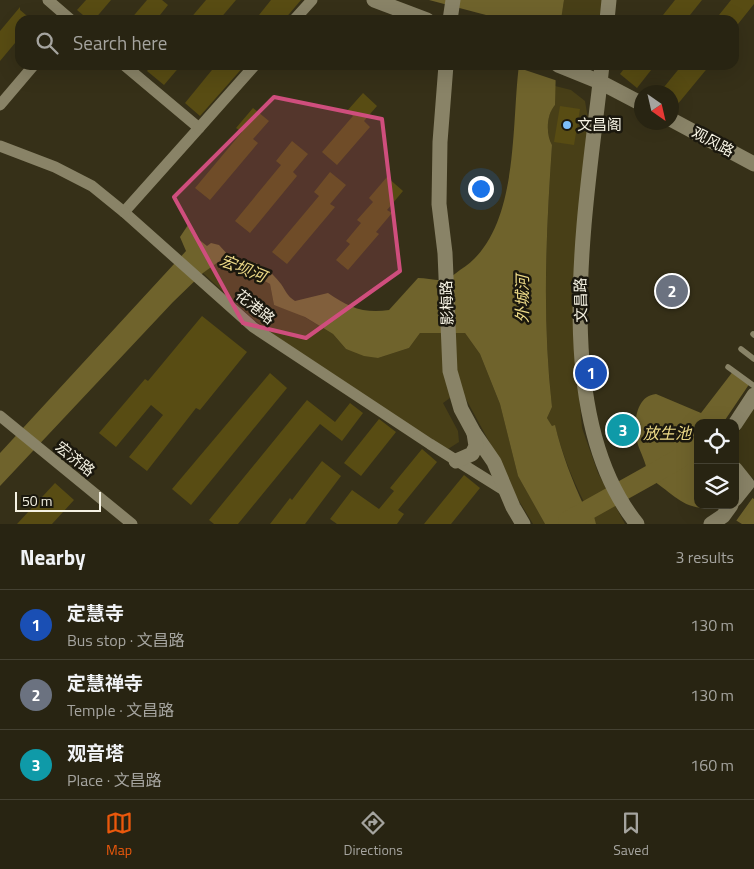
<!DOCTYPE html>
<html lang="en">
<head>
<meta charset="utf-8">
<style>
	body { margin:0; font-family:"Titillium Web","Noto Sans SC",sans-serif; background:#302c1b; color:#f1f3f6 }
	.controls { position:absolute; right:15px; bottom:15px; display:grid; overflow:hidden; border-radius:10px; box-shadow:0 5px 20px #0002 }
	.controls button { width:45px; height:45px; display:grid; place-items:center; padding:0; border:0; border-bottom:1px solid #444132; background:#282412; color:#f1f3f6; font:25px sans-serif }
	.compass { position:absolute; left:634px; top:85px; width:45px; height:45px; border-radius:50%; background:#282412; box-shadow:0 5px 20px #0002; rotate:146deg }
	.scale { position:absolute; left:15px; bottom:12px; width:86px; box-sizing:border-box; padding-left:5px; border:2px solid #f5f2e3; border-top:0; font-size:14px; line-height:18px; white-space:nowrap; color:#f5f2e3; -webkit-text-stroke:4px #1b180e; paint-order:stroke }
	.you { position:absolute; left:480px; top:188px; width:18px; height:18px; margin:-12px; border:4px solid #fff; border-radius:50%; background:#1a73e8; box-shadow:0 0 0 8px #1a73e833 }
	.badge { display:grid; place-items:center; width:32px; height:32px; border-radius:50%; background:#ea580c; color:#fff; font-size:16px; font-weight:700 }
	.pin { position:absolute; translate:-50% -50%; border:2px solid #fff; box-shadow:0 1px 5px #0006 }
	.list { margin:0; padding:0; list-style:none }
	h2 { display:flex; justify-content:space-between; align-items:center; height:65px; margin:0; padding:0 20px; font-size:21px }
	h2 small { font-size:16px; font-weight:400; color:#a5a49f }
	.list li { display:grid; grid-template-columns:32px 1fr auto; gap:15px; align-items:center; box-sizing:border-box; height:70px; padding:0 20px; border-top:1px solid #444132 }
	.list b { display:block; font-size:19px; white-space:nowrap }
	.list p { margin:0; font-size:16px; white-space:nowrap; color:#a5a49f }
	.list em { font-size:16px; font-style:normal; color:#a5a49f }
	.icon { flex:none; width:28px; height:28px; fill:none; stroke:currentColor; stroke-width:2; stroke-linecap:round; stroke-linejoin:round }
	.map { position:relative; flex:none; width:754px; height:524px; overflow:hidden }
	.search { position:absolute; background:#282412; box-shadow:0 5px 20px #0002; left:15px; right:15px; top:15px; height:55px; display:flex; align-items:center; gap:12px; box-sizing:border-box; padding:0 18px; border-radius:15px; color:#a5a49f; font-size:19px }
	.sheet { height:275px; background:#282412 }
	nav { display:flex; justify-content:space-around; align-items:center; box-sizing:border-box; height:70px; border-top:1px solid #444132; background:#282412; font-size:14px; color:#a5a49f }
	nav a { display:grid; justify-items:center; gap:2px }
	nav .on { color:#ea580c }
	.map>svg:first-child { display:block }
	.built { fill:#3e3716 }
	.green { fill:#483f17 }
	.water { fill:#6f632c }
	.pier { fill:#363018 }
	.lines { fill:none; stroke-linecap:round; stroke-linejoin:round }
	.river { stroke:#6f632c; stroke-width:20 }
	.building { fill:#584c13 }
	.lane { stroke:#898367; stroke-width:5.5 }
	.street { stroke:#898367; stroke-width:11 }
	.secondary { stroke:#898367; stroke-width:15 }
	.marked { fill:#cf4e7d; fill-opacity:0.2; stroke:#cf4e7d; stroke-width:4; stroke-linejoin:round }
	.poi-dot { fill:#7cbef9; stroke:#1b180e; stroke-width:2 }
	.labels { text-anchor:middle; stroke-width:5; stroke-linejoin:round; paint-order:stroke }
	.poi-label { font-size:15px; fill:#f5f2e3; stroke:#1b180e; text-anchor:start }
	.street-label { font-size:15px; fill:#f5f2e3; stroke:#1b180e }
	.water-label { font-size:16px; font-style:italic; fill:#edda87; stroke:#1b180e }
</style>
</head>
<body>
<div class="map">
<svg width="754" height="524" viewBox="0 0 754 524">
	<rect width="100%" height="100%" fill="#363018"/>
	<path class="built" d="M754 408V479L735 464V437Z"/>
	<g class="green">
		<path d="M564 0H604L602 20H561Z"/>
		<path d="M555 86 571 90 585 101 588 119 574 340 582 428 598 473 625 524H596C577 491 565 463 555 426H552L547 418 552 407C542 319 546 233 552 145 546 135 546 114 555 105Z"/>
		<path d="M220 260 235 265 270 284 274 305 296 312 333 334 346 349 378 358 409 348 420 333H465L480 354 500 404 518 476 545 524H533L510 486 503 467 461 390 443 403 458 431 459 442 448 449 326 373 253 319 203 273Z"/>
	</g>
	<g class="water">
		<path d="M429 0H564L561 20H505Z"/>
		<path d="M519 65H556L555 105C546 115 546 135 552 145 546 233 542 319 552 407L547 418 552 426 555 425C562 454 572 480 584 506L592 509 596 524H545L518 476 500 404 480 354 465 333H420L409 348 378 358 364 356 346 349 333 334 305 317 274 305 270 284 235 265 221 260 203 273 173 302 0 486V453L186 251 180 237 188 225 195 231 192 234 207 246 211 243 219 245 230 257C255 262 264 262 281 284 286 291 287 296 295 301L328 293C348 307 364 314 389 310L418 278C426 278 436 281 444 280 449 279 456 273 460 270 520 233 511 127 519 65Z"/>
		<path d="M754 344V377L723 423H698V505H735V487L754 499V524H742L714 507C685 512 674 494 652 480L637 489 633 481 647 472C646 462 641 454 638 445 633 428 634 396 656 394L701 413Z"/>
	</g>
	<g class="pier">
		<path d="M516 65H559L558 81 516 67Z"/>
		<path d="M754 342V381L752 385 730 371Z"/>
		<path d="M735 485 754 496 736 521 713 507 716 505H735Z"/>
	</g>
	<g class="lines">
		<path class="river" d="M568 521 679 459 698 435"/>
	</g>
	<g class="building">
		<path d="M86 0H111L94 20H89L77 10Z"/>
		<path d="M147 0H162L168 5 156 20H130Z"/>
		<path d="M206 0H236L219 20H189Z"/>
		<path d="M271 0H301L284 20H255Z"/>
		<path d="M675 0H702L686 20H659Z"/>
		<path d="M731 0H754V4L734 29V20H715Z"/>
		<path d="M20 7V10L32 20H20V37L0 61V31Z"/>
		<path d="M152 65H181L164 85 147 71Z"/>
		<path d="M216 65H245L200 116 185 103Z"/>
		<path d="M627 65H655L637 88 620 74Z"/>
		<path d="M682 65H710L672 111V92H660Z"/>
		<path d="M363 93 377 106 364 121 370 127 337 165 322 152 353 116 347 111Z"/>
		<path d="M560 106 580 109 574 145 554 142Z"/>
		<path d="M253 108 269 121 253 139 258 143 210 200 195 188 242 132 236 128Z"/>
		<path d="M292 141 308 154 293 172 297 176 250 233 235 221 281 165 276 161Z"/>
		<path d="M330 172 346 185 330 204 335 207 287 264 272 252 319 196 314 192Z"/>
		<path d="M387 177 403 191 387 210 392 213 376 232 379 234 348 270 336 260 350 244 346 241 361 223 357 220 373 202 369 198Z"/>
		<path d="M202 316 247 352 200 410 196 408 147 471 129 457 163 415 151 405 116 447 99 433 145 379 148 381Z"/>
		<path d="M270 373 287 388 191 505 172 489Z"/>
		<path d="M307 400 335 422 350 403 363 413 342 441 320 424 238 524H214L209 520Z"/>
		<circle cx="623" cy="428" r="12"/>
		<path d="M379 419 396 432 361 476 344 463Z"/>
		<path d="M422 449 437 462 398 510 404 514 397 524H337L330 519 352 490 379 509 394 491 390 488Z"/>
		<path d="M322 461 341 476 305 524H270L290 498 292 500Z"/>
		<path d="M464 475 480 488 451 524H424Z"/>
		<path d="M55 483 74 500 52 524H17Z"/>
	</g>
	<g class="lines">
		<g class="lane">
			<path d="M753 334 754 335"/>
			<path d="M741 349 754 359"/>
			<path d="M728 367 754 386"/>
		</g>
		<g class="street">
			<path d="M48 0 71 20"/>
			<path d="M294 20 312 0"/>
			<path d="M124 65 199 128 124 212 253 327 430 444 507 492"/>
			<path d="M0 105 34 65"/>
			<path d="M199 128 255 65"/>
			<path d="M0 146 55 167 92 186 124 212"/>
			<path d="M0 416 132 524"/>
		</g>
		<g class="secondary">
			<path d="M374 0 427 20"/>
			<path d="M450 20 453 0"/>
			<path d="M607 20 609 0"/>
			<path d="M446 65 440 142 439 204 445 253 450 371 461 409 474 433 494 462 513 507 523 524"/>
			<path d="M558 65 600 82 642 104"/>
			<path d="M602 65C588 198 546 411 637 524"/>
			<path d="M672 120 754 164"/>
			<path d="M735 424 754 395"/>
			<path d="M456 461 472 454 476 446 474 433"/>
			<path d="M735 469 747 484 735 499"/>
			<path d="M711 524 723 516 731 505"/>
		</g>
	</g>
	<path class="marked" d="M274 97 382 119 400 271 306 338 243 323 174 197Z"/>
	<circle class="poi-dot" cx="567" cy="125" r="5"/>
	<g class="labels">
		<g class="poi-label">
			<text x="577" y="130">文昌阁</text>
		</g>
		<g class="street-label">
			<text transform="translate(713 142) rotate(28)" y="5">观风路</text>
			<text transform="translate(581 300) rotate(-91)" y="5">文昌路</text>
			<text transform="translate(447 303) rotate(-92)" y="5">影梅路</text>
			<text transform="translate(255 307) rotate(39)" y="5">花港路</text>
			<text transform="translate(75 459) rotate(39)" y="5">宏济路</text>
		</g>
		<g class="water-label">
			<text transform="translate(243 268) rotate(22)" y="6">宏坝河</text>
			<text transform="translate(522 299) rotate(-90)" y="6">外城河</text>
			<text x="667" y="439">放生池</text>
		</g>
	</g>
</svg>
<div class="controls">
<button><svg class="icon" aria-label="locate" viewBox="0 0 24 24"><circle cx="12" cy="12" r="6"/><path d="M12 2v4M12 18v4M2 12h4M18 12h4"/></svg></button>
<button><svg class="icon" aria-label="layers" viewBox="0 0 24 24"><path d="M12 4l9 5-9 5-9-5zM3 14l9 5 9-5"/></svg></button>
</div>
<svg class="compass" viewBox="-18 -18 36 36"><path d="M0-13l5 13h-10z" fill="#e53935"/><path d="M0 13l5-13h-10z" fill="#a5a49f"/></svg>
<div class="scale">50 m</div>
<div class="you"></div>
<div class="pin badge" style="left:591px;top:373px;background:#1a4fb4">1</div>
<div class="pin badge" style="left:672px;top:291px;background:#6b7280">2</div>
<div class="pin badge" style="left:623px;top:430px;background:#0f9aa8">3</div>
<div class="search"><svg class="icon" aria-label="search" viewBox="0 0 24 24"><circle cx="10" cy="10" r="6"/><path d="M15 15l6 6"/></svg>Search here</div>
</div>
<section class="sheet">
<h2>Nearby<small>3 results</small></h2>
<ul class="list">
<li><span class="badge" style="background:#1a4fb4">1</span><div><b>定慧寺</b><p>Bus stop · 文昌路</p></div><em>130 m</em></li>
<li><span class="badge" style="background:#6b7280">2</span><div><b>定慧禅寺</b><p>Temple · 文昌路</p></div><em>130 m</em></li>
<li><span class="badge" style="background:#0f9aa8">3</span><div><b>观音塔</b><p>Place · 文昌路</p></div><em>160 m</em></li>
</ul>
</section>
<nav>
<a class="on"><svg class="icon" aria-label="map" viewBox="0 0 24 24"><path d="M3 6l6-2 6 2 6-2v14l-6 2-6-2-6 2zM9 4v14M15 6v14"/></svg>Map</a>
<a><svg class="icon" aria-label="directions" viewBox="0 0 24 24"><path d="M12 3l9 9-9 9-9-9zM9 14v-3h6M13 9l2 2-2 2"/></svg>Directions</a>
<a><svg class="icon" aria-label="saved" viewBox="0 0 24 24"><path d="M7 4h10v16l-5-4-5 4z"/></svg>Saved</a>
</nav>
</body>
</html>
